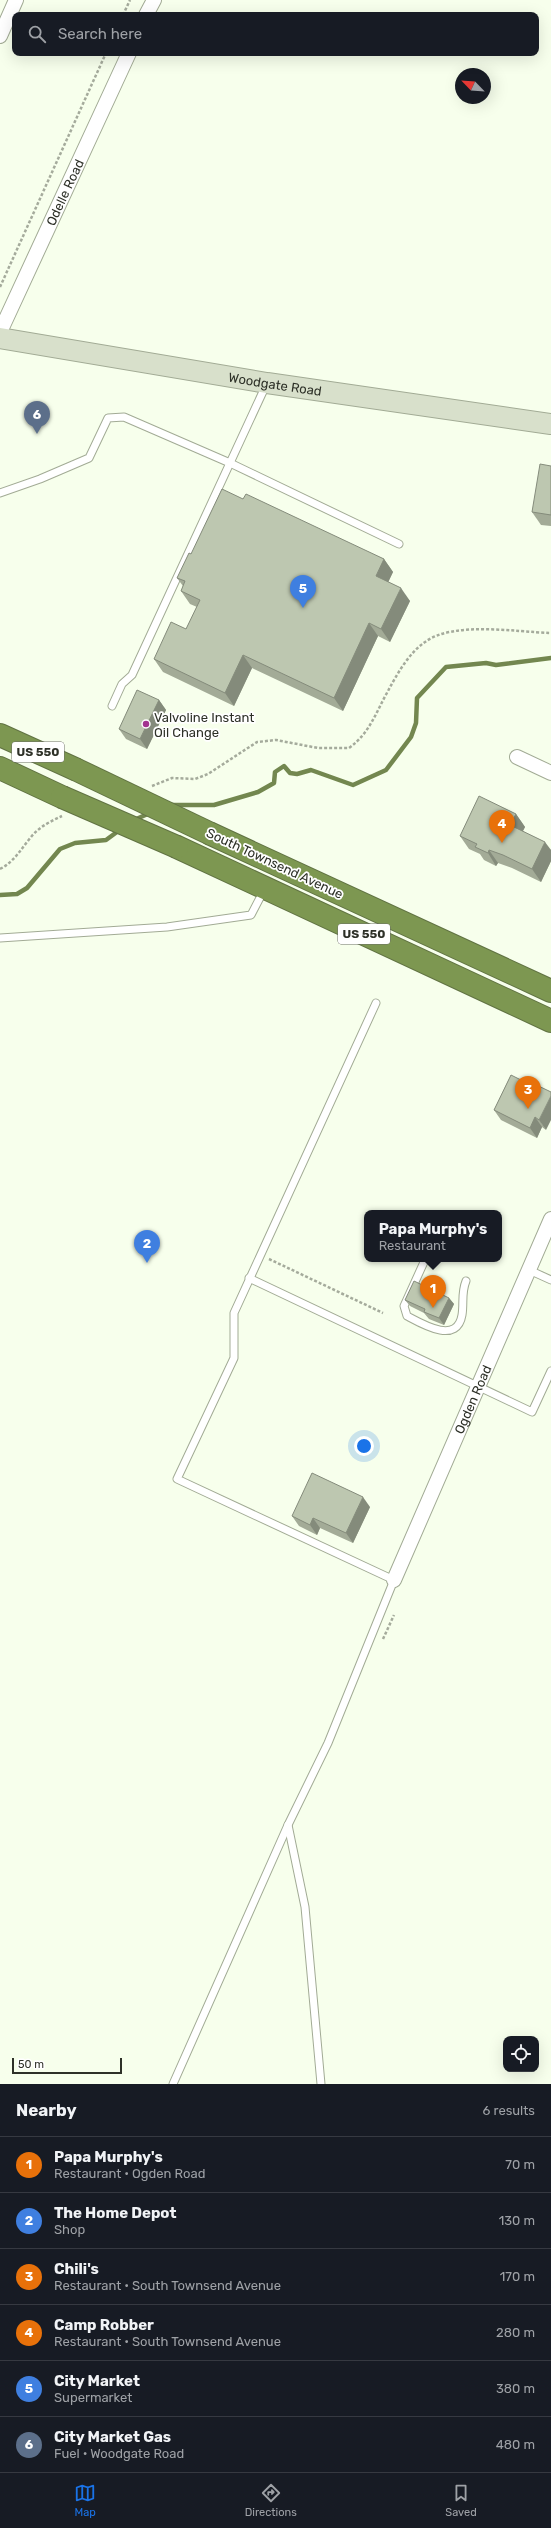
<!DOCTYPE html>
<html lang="en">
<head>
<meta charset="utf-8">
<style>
	body { margin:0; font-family:Rubik,sans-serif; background:#242831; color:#f1f3f6 }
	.controls { position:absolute; right:12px; bottom:12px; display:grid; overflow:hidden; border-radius:8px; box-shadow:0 4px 16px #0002 }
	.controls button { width:36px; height:36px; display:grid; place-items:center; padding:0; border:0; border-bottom:1px solid #363941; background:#171b24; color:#f1f3f6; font:20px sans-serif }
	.compass { position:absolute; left:455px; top:68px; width:36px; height:36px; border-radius:50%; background:#171b24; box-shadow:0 4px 16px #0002; rotate:295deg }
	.scale { position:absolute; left:12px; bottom:10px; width:110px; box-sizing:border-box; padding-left:4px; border:2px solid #2e3128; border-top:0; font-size:11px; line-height:14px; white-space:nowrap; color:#2e3128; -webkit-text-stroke:3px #fff; paint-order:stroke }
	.you { position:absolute; left:364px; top:1446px; width:14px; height:14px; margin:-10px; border:3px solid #fff; border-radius:50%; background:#1a73e8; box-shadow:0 0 0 6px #1a73e833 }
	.badge { display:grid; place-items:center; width:26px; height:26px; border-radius:50%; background:#1a73e8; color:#fff; font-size:13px; font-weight:700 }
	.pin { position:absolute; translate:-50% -33px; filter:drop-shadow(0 1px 2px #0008) }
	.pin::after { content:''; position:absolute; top:21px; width:14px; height:12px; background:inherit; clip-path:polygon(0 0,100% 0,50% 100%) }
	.popup { position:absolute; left:364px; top:1210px; width:138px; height:52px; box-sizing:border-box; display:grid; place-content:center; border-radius:8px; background:#171b24; filter:drop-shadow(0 1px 3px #0005); font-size:13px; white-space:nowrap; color:#9ea1a6 }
	.popup b { font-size:15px; color:#f1f3f6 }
	.popup::after { content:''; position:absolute; left:50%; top:100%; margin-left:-8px; border:8px solid transparent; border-top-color:#171b24 }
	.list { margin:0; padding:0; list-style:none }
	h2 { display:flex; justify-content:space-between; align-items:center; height:52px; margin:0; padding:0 16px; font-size:17px }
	h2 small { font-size:13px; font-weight:400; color:#9ea1a6 }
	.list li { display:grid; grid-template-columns:26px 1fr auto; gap:12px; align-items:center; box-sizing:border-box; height:56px; padding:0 16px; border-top:1px solid #363941 }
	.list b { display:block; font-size:15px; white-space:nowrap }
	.list p { margin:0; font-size:13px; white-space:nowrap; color:#9ea1a6 }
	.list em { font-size:13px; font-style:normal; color:#9ea1a6 }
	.icon { flex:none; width:22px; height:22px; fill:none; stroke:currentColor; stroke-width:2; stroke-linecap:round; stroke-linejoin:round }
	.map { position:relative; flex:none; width:551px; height:2084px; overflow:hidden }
	.search { position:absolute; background:#171b24; box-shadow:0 4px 16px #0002; left:12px; right:12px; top:12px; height:44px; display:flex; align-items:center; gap:10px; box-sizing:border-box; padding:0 14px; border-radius:8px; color:#9ea1a6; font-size:15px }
	.sheet { height:388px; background:#171b24 }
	nav { display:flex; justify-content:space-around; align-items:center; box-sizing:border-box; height:56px; border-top:1px solid #363941; background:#171b24; font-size:11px; color:#9ea1a6 }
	nav a { display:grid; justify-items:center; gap:2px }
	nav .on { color:#1a73e8 }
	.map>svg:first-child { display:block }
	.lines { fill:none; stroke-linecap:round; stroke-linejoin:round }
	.stream { stroke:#73874f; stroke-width:4.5 }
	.lane-casing { stroke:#a2ab95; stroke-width:9 }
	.street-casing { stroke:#a2ab95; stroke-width:16 }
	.secondary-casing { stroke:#a2ab95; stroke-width:22 }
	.highway-casing { stroke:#617343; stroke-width:24 }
	.path { stroke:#a5ab9c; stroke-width:2.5; stroke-dasharray:3 2; stroke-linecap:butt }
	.lane { stroke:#fff; stroke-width:7 }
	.street { stroke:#fff; stroke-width:14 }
	.secondary { stroke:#d8e0cb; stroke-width:20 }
	.highway { stroke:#7d9751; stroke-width:22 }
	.highway-bridge-casing { stroke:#617343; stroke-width:24; stroke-linecap:butt }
	.highway-bridge { stroke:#7d9751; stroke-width:22 }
	.wall { fill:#a3ab97 }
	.shaded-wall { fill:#848b7b }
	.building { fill:#bdc7b0; stroke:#848b7b }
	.poi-dot { fill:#a33390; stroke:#fff; stroke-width:1.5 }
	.labels { text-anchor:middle; stroke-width:3.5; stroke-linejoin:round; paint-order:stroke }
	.shield { fill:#fff; stroke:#6d6f68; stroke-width:1 }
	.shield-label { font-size:12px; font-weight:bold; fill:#2e3128 }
	.street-label { font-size:13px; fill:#2e3128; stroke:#fff }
	.poi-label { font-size:13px; fill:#2e3128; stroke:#fff; text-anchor:start }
</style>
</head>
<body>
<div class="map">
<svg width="551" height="2084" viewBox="0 0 551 2084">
	<rect width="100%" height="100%" fill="#f7ffec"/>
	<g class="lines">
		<g class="stream">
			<path d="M170 805H214L258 792 274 783 275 772 284 766 290 773 297 774 311 770 353 785 386 770 411 737 416 723 417 698 446 667 486 663 496 665 551 658"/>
			<path d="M134 820 150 813"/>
			<path d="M0 895 17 894 27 888 60 849 75 843 106 840 121 829"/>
		</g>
		<g class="lane-casing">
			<g id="lane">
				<path d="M0 493 40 479 89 458 108 418 124 417 230 463 399 544"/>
				<path d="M112 706 122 684 132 675 266 385"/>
				<path d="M0 938 167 927 251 915 264 890"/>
				<path d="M424 1262 404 1306 407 1316C422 1324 457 1345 462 1315 464 1303 461 1293 466 1281"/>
				<path d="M529 1270 551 1280"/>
				<path d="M249 1278 532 1412 551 1371"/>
				<path d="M288 1825 305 1907 321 2084"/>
				<path d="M173 2084 288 1825 328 1743 394 1580 177 1479 234 1358V1313L376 1003"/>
			</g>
		</g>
		<g class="street-casing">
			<g id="street">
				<path d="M146 15 154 0"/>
				<path d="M0 36 16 0"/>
				<path id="s1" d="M0 332 129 53"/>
				<path d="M517 757 551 773"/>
				<path id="s2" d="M394 1580 551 1219"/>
			</g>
		</g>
		<g class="secondary-casing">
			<g id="secondary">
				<path id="s3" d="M0 338 267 383 551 424"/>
			</g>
		</g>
		<g class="highway-casing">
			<g id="highway">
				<path d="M0 735 75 769"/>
				<path d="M0 768 62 797"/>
				<path d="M211 834 551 991"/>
				<path d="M177 847 551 1021"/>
			</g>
		</g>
		<g class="path">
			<path d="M123 15 130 0"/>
			<path d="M0 287 106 53"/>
			<path d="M152 786 172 778 195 779 208 774 257 742 276 740 318 748H349C370 733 376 712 388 691 397 674 409 653 425 642 453 621 516 632 551 633"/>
			<path d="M0 869C14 862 21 849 31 837 39 827 51 821 62 816"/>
			<path d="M269 1259 383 1313"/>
			<path d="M383 1639 394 1615"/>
		</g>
		<use href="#lane" class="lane"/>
		<use href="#street" class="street"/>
		<use href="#secondary" class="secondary"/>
		<use href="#highway" class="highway"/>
		<g class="highway-bridge-casing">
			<g id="highway-bridge">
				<path d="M75 769 211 834"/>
				<path d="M62 797 177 847"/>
			</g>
		</g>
		<use href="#highway-bridge" class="highway-bridge"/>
	</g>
	<g class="wall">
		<path d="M551 466V526L541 525 532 512Z"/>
		<path d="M243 499 384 559 393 572 388 582 410 601 390 642 378 636 343 711 252 668 234 706 163 672 154 659 186 629 197 607 190 604 181 591 183 586 177 578 191 554Z"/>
		<path d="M159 700 166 710 147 749 126 739 119 729Z"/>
		<path d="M516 814 525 827 523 831 551 850V861L541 882 512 868 498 863 496 866 484 860 480 854 469 849 460 836Z"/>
		<path d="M511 1075 546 1130 542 1127 537 1138 501 1120 494 1110Z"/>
		<path d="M449 1298 454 1304 444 1325 429 1319 424 1313 410 1306 405 1300Z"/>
		<path d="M370 1507 353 1543 320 1528 317 1535 299 1526 292 1516Z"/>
	</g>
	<g class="shaded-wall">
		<path d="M384 559 393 572 385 589 376 576Z"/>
		<path d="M401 588 410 601 390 642 381 629Z"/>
		<path d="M369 623 378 636 343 711 334 698Z"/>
		<path d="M243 655 252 668 234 706 225 693Z"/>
		<path d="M159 700 166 710 147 749 140 739Z"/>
		<path d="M516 814 525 827 519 838 510 825Z"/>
		<path d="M545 842 551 850V861L541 882 532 869Z"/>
		<path d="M489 850 498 863 496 866 488 853Z"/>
		<path d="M551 1096V1120L546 1130 539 1120Z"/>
		<path d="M535 1117 542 1127 537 1138 530 1128Z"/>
		<path d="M449 1298 454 1304 444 1325 439 1318Z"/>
		<path d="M363 1497 370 1507 353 1543 346 1533Z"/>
		<path d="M313 1518 320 1528 317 1535 310 1525Z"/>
	</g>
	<g class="building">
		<path d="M540 464 551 466V515L532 512Z"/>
		<path d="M222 489 243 499 246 494 384 559 376 576 401 588 381 629 369 623 334 698 243 655 225 693 154 659 171 622 186 629 200 600 181 591 185 581 177 578 189 553 191 554Z"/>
		<path d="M137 690 159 700 140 739 119 729Z"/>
		<path d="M479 796 516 814 510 825 545 842 532 869 503 855 489 850 488 853 475 847 477 844 460 836Z"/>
		<path d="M511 1075 525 1082 526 1080 551 1092V1096L539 1120 535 1117 530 1128 494 1110Z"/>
		<path d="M414 1281 449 1298 439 1318 424 1312 425 1309 405 1300Z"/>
		<path d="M312 1473 363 1497 346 1533 313 1518 310 1525 292 1516Z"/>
	</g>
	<circle class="poi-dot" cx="146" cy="724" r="4"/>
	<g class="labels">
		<g class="shield">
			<rect x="12" y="742" width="52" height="20" rx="3"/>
			<rect x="338" y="924" width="52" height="20" rx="3"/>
		</g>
		<g class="shield-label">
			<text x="38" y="756">US 550</text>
			<text x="364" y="938">US 550</text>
		</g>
		<g class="street-label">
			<text dy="5" stroke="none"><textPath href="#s1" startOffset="154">Odelle Road</textPath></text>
			<text dy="5" stroke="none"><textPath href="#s3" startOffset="279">Woodgate Road</textPath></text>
			<text transform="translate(275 863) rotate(25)" y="5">South Townsend Avenue</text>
			<text dy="5" stroke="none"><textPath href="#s2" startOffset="197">Ogden Road</textPath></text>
		</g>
		<g class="poi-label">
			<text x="154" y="722">Valvoline Instant<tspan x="154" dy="15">Oil Change</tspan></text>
		</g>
	</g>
</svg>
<div class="controls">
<button><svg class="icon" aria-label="locate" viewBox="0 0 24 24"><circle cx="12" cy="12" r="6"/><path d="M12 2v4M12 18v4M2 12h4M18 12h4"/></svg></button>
</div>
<svg class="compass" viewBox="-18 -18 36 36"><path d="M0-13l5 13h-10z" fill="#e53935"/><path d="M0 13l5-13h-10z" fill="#9ea1a6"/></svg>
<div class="scale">50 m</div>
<div class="you"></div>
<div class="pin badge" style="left:433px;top:1308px;background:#e8710a">1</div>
<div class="popup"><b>Papa Murphy's</b>Restaurant</div>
<div class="pin badge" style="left:147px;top:1263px;background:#3f7fe0">2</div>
<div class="pin badge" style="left:528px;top:1109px;background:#e8710a">3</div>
<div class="pin badge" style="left:502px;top:843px;background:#e8710a">4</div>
<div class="pin badge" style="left:303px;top:608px;background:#3f7fe0">5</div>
<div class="pin badge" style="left:37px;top:434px;background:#5c6f8a">6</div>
<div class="search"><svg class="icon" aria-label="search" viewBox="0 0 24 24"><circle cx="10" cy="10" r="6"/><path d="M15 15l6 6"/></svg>Search here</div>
</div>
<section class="sheet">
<h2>Nearby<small>6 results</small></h2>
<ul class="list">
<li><span class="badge" style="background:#e8710a">1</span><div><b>Papa Murphy's</b><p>Restaurant · Ogden Road</p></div><em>70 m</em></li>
<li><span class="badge" style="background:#3f7fe0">2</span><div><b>The Home Depot</b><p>Shop</p></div><em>130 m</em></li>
<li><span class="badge" style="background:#e8710a">3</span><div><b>Chili's</b><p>Restaurant · South Townsend Avenue</p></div><em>170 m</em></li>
<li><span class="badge" style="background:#e8710a">4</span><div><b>Camp Robber</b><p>Restaurant · South Townsend Avenue</p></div><em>280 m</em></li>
<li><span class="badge" style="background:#3f7fe0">5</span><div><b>City Market</b><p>Supermarket</p></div><em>380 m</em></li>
<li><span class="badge" style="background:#5c6f8a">6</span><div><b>City Market Gas</b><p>Fuel · Woodgate Road</p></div><em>480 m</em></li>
</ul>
</section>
<nav>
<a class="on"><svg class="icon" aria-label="map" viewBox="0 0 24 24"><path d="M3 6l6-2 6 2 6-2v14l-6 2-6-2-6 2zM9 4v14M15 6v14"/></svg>Map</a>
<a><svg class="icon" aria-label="directions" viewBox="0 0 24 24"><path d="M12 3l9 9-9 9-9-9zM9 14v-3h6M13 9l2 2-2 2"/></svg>Directions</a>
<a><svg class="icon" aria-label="saved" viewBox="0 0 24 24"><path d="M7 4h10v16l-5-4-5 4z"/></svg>Saved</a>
</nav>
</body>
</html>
